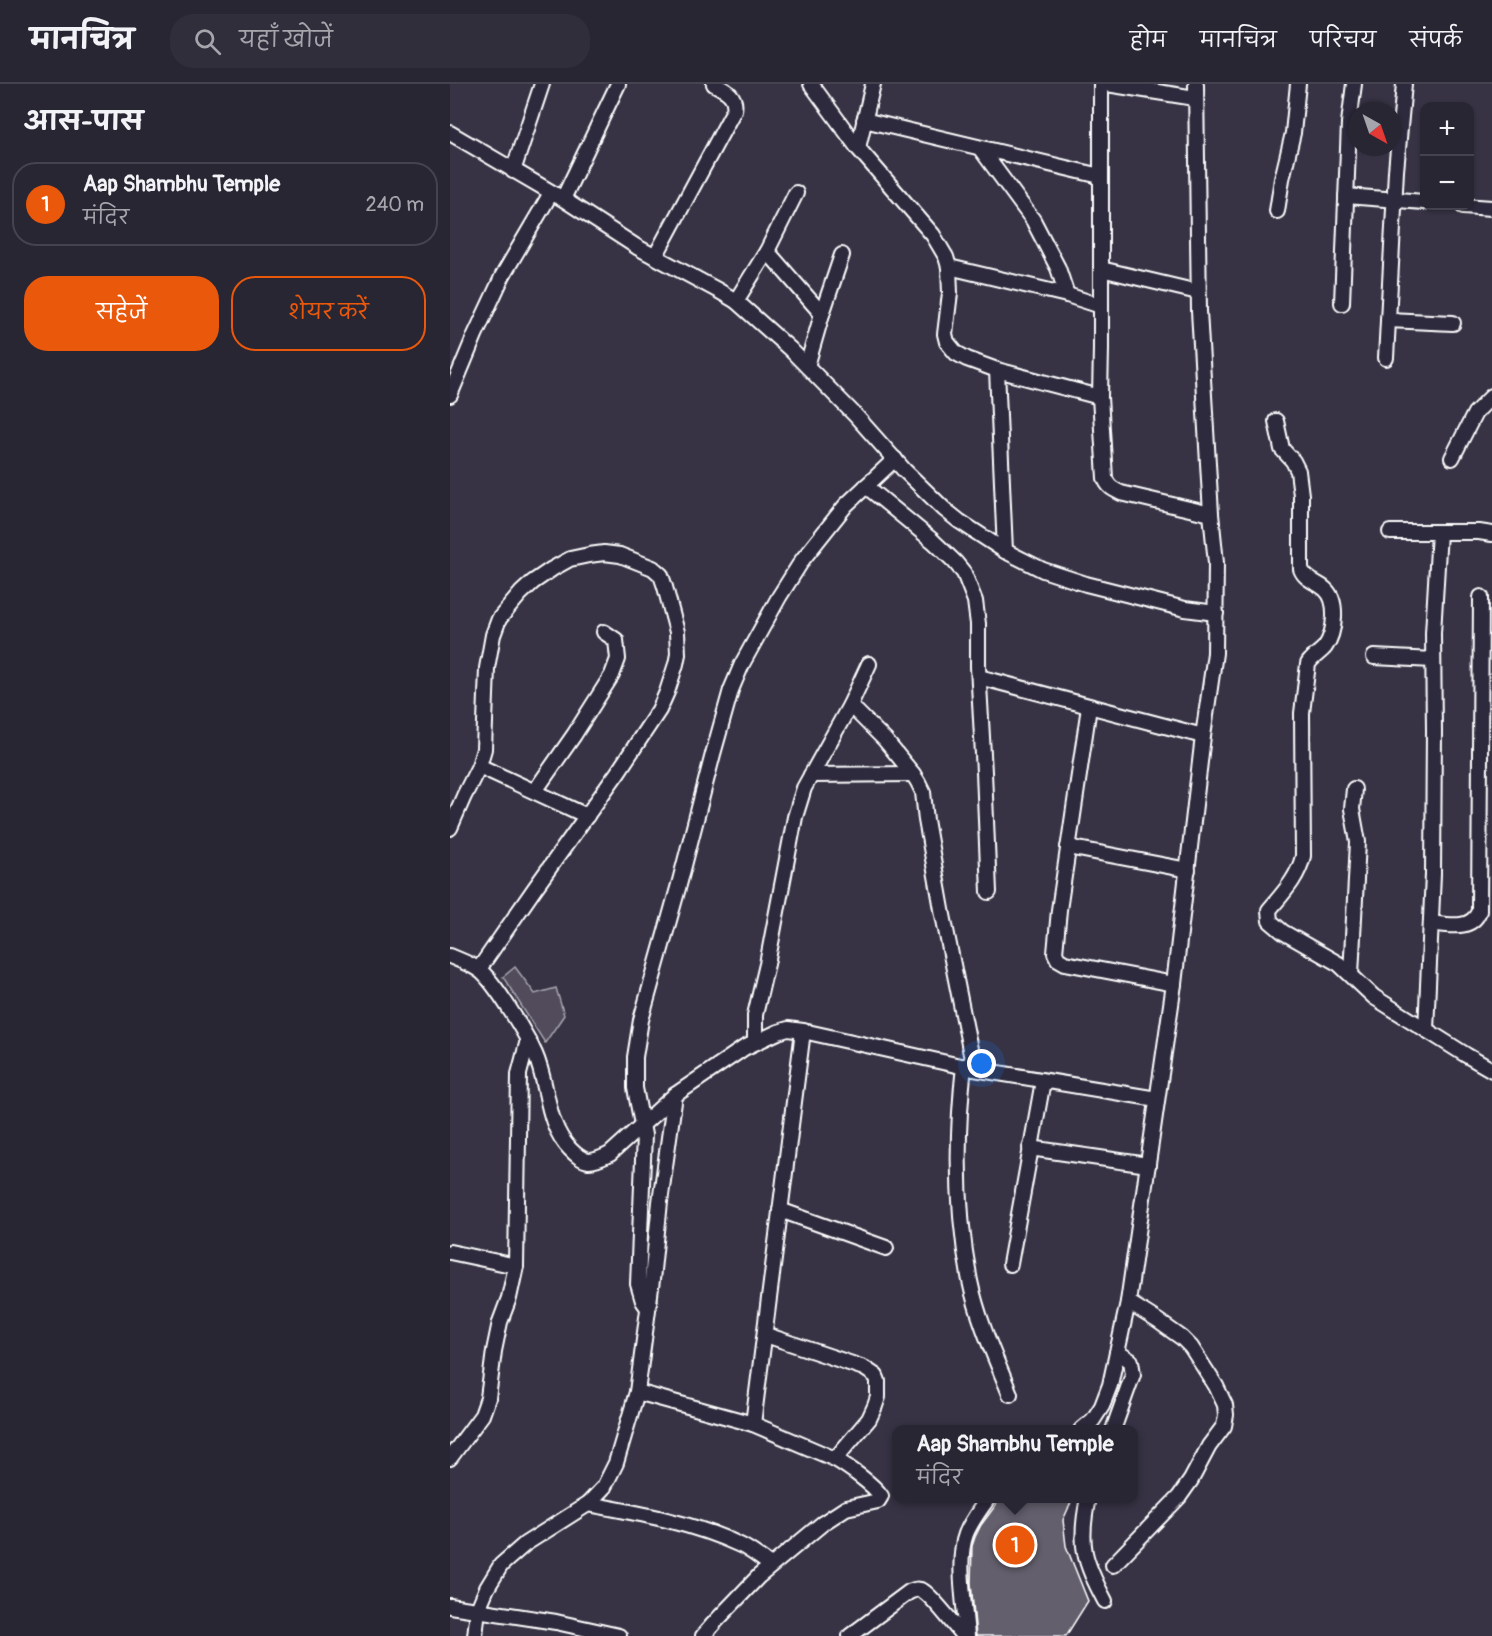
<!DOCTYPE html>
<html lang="hi">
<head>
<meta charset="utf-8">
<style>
	body { margin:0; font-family:Pangolin,"Playpen Sans Deva",sans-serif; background:#312e3c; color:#f1f3f6 }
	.controls { position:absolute; right:18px; top:18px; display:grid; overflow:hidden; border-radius:12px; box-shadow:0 2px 4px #0004 }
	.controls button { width:54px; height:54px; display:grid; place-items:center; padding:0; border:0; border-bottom:2px solid #45434f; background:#292634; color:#f1f3f6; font:30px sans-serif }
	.compass { position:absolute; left:898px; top:18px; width:54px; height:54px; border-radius:50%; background:#292634; box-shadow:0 2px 4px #0004; rotate:140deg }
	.you { position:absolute; left:532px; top:980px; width:21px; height:21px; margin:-15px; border:4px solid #fff; border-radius:50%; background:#1a73e8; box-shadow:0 0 0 9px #1a73e833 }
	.badge { display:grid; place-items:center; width:39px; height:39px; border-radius:50%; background:#ea580c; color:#fff; font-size:20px; font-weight:700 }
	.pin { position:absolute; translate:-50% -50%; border:3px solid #fff; box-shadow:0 2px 6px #0006 }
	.popup { position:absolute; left:442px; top:1341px; width:246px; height:78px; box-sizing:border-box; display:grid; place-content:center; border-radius:12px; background:#292634; filter:drop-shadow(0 2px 4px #0005); font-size:20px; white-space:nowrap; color:#a5a5ac }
	.popup b { font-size:22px; color:#f1f3f6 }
	.popup::after { content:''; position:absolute; left:50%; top:100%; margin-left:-12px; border:12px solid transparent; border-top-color:#292634 }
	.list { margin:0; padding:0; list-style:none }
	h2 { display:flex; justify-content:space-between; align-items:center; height:78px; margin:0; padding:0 24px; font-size:26px }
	h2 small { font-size:20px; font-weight:400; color:#a5a5ac }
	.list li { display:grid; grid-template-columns:39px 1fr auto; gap:18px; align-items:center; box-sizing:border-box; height:84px; margin:0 12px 12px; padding:0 12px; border:2px solid #45434f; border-radius:24px }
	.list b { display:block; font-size:22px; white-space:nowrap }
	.list p { margin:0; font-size:20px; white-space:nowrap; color:#a5a5ac }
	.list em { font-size:20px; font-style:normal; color:#a5a5ac }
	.actions { display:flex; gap:12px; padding:18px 24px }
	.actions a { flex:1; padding:14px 0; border:2px solid #ea580c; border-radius:24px; text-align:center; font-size:21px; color:#ea580c }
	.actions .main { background:#ea580c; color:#fff }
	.icon { flex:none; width:33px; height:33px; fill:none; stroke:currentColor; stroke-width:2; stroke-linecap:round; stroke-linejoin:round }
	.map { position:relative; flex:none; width:1042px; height:1552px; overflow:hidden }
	header { display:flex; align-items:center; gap:36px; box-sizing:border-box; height:84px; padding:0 30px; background:#292634; border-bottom:2px solid #45434f }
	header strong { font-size:28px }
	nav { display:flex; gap:33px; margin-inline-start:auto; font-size:21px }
	.search { width:420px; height:54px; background:#312e3c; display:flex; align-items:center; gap:15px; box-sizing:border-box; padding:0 21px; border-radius:24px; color:#a5a5ac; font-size:22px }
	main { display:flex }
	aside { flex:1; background:#292634 }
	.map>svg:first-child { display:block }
	.green { fill:#514c5c; stroke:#a8a6ae; stroke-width:1.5 }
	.building { fill:#635f6d; stroke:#fff; stroke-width:1.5 }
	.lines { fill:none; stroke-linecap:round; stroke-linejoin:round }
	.minor-casing { stroke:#fff; stroke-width:18 }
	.minor { stroke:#2f2a3d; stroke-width:14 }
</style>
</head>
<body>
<header>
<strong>मानचित्र</strong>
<div class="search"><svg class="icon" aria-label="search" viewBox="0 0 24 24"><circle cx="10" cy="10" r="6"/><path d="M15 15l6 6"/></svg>यहाँ खोजें</div>
<nav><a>होम</a><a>मानचित्र</a><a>परिचय</a><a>संपर्क</a></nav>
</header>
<main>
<aside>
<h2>आस-पास<small></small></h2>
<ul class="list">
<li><span class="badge">1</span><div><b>Aap Shambhu Temple</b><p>मंदिर</p></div><em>240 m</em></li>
</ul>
<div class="actions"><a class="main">सहेजें</a><a>शेयर करें</a></div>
</aside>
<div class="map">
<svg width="1042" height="1552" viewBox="0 0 1042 1552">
	<rect width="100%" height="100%" fill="#373345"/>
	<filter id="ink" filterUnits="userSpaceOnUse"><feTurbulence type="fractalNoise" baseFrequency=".0167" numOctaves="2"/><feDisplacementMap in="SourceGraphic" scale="12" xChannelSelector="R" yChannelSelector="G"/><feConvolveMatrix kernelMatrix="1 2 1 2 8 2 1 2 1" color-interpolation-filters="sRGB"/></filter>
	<g filter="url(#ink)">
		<path class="green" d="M65 883 85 910 106 904 114 931 95 959 53 893Z"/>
		<path class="building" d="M551 1414H623L613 1436 616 1462 638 1517 616 1552H526L521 1499 522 1462 525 1453 531 1441Z"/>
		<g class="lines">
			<g class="minor-casing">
				<g id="minor">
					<path d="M361 0 408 64 483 151 496 173 499 183 500 209 495 250 497 258 506 269 517 275 547 286 650 313"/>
					<path d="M651 0V264L650 313 655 394C658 403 663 405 671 409L761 430"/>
					<path d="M657 0 745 14"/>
					<path d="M414 36 650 92"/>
					<path d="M0 49 113 115 187 163 269 207 286 217 340 265 406 332 454 386 494 425 509 437 555 467 593 486 636 500 735 525 766 529"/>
					<path d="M408 64 423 0"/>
					<path d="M530 64 583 136 608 184 617 211"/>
					<path d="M63 87 92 0"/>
					<path d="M896 112 974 118"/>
					<path d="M113 115 168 0"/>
					<path d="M1013 122 1042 124"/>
					<path d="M827 127 832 95 843 49 848 0"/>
					<path d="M317 167 372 230"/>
					<path d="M205 173 284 26C287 11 275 6 264 0"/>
					<path d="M499 183 617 211 651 222"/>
					<path d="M651 185 748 208"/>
					<path d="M286 217 317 167 346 109"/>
					<path d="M892 219 899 39 904 0"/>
					<path d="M938 236 1003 239"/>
					<path d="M936 274 946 87 954 0"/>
					<path d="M357 282 372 230 392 171"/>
					<path d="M547 286 555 467"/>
					<path d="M0 311 25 251 53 191 101 109"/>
					<path d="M826 337 832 365 843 377 848 387 851 411V485C855 496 867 498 875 505 889 517 885 549 875 563 870 569 862 573 858 580L852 629 853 772C848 794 833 809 819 826L820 837 833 848 889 880 924 913 1016 971 1042 986"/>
					<path d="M1002 374 1025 329 1042 312"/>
					<path d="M416 402 483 457 505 478 514 489 525 517 528 540V583L534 688 539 808"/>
					<path d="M940 448H1029L1042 450"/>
					<path d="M924 573 983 576"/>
					<path d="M529 593 753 652"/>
					<path d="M400 621 435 656 463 690 468 698 473 708 476 736 493 831 524 985"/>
					<path d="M639 623 609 826 605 869 608 875 615 879 724 900"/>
					<path d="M29 682 137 732"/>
					<path d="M361 691 463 690"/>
					<path d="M85 707 124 651 162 591 168 575 166 556 154 548"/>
					<path d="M0 744 14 712 29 682 34 665 37 584 43 551 49 535 71 509 83 498 102 485 120 475 139 471 154 469 170 471 203 484 211 491 215 503 227 548 228 570 226 580 217 608 209 626 168 688 85 804 29 885"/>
					<path d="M618 763 738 786"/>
					<path d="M981 839C997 841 1022 847 1029 827L1031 513"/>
					<path d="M0 872C9 876 21 880 29 886 44 896 77 952 85 970 99 1001 95 1039 120 1065 125 1070 131 1076 139 1077 146 1077 154 1073 160 1070L225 1011 294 964 328 948 338 945 353 947 524 985 707 1015"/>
					<path d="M901 890 908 758 902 725 904 705"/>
					<path d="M976 946 983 790 984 647 983 549 989 448"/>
					<path d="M305 957V931L317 880 345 733 354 704 400 621 419 580"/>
					<path d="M514 982C506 1053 506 1126 520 1197 528 1236 545 1273 560 1310"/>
					<path d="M580 1064 698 1081"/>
					<path d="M330 1126 436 1164"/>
					<path d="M0 1168 66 1182"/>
					<path d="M560 1180 593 997"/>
					<path d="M198 1224 193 1217 188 1200 194 1051 185 1004V973L191 936 230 797 263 670 281 606 292 580 329 513 353 475 396 421 445 375"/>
					<path d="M316 1251 414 1284 426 1292 428 1297V1313L425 1322 419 1335 385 1375"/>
					<path d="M187 1308 303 1340 385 1375C397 1382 424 1401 431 1412L428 1417 396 1424 373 1439 309 1492 266 1537 253 1552"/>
					<path d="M303 1340 353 947"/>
					<path d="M631 1346 643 1336 652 1322 660 1301 678 1218 724 900 753 652 765 569 766 479 761 430 749 227 746 0"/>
					<path d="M663 1346 683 1290 681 1277 667 1268"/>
					<path d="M0 1374 32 1331 38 1314 44 1267 50 1238 59 1214 66 1182 69 990 78 956"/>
					<path d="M638 1414C628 1461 634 1477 655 1517"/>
					<path d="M138 1420C188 1429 244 1439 290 1461 301 1466 310 1474 321 1481"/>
					<path d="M663 1481 729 1413 741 1396 759 1362 774 1342 776 1331 775 1321 766 1302 741 1263 732 1254 708 1237 678 1218"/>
					<path d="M0 1522 106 1538 169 1552"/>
					<path d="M25 1552 28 1525 37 1504 51 1481 75 1460 138 1420 154 1403 166 1379 187 1308 202 1196 210 1118 225 1011"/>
					<path d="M400 1552 459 1508C464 1506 468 1504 473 1507 483 1513 505 1542 513 1552"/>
					<path d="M517 1552C515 1523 506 1476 516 1450 521 1437 530 1426 538 1414"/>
				</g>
			</g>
			<use href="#minor" class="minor"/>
		</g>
	</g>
</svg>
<div class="controls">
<button>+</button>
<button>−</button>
</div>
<svg class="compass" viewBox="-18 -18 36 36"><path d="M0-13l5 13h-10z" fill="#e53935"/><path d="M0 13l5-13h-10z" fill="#a5a5ac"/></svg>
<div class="you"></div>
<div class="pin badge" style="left:565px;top:1461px">1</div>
<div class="popup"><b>Aap Shambhu Temple</b>मंदिर</div>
</div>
</main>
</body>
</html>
